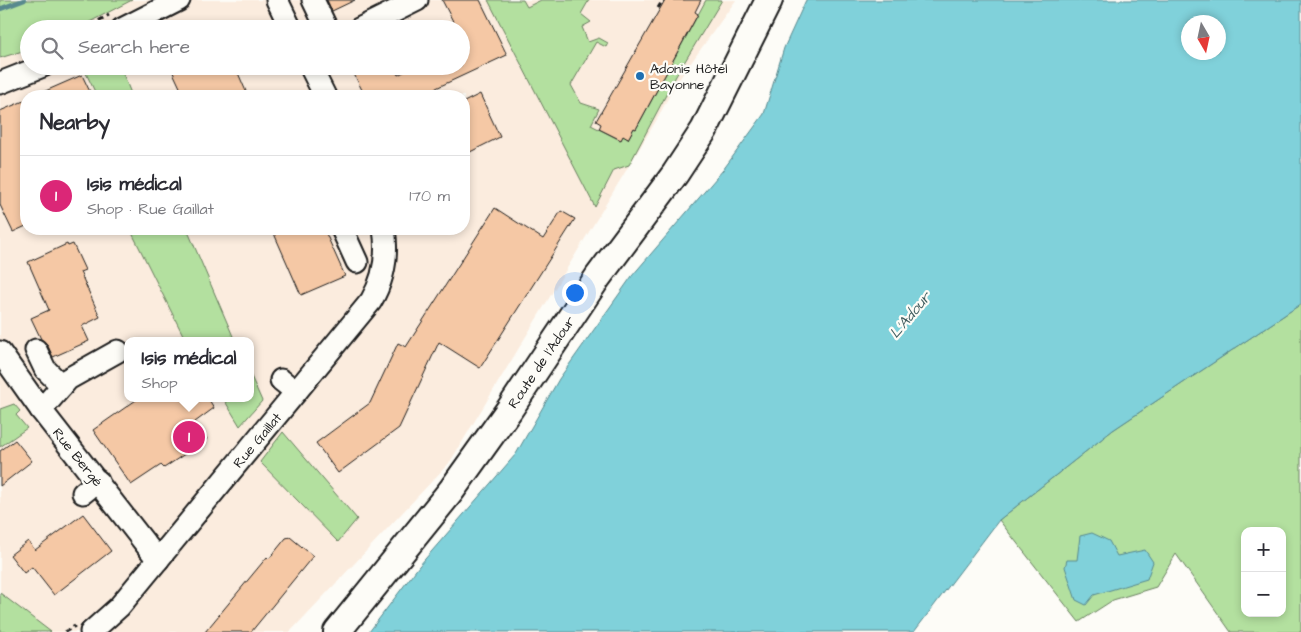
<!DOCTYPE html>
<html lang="en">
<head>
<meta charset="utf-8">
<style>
	body { margin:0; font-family:"Architects Daughter",sans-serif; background:#f7f7f7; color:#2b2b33 }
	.controls { position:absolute; right:15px; bottom:15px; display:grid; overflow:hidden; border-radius:10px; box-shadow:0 2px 8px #0003 }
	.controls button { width:45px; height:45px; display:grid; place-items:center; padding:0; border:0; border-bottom:1px solid #e1e1e2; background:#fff; color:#2b2b33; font:25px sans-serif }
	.compass { position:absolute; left:1181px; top:15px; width:45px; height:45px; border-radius:50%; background:#fff; box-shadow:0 2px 8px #0003; rotate:171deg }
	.you { position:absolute; left:574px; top:292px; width:18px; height:18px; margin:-12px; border:4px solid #fff; border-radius:50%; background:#1a73e8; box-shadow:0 0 0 8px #1a73e833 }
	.badge { display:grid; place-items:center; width:32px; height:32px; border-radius:50%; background:#db2777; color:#fff; font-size:16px; font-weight:700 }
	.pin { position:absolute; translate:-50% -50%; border:2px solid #fff; box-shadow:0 1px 5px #0006 }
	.popup { position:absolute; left:124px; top:337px; width:130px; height:65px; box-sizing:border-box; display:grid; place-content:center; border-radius:10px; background:#fff; filter:drop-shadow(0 1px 4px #0005); font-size:16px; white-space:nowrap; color:#7c7c81 }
	.popup b { font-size:19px; color:#2b2b33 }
	.popup::after { content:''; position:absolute; left:50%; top:100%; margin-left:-10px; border:10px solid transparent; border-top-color:#fff }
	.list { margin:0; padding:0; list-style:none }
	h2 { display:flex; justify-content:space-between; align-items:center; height:65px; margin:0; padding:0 20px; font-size:21px }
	h2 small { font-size:16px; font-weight:400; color:#7c7c81 }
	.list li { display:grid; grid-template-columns:32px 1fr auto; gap:15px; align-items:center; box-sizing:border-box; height:80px; padding:0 20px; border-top:1px solid #e1e1e2 }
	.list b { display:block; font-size:19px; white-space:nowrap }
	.list p { margin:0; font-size:16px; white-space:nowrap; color:#7c7c81 }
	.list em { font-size:16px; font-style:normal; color:#7c7c81 }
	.icon { flex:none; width:28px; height:28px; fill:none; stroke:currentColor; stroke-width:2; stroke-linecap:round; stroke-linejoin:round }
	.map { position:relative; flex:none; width:1301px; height:632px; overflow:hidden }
	.search { position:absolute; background:#fff; box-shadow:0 2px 8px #0003; left:20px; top:20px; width:450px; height:55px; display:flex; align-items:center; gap:12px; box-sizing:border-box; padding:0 18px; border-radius:28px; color:#7c7c81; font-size:19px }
	.panel { position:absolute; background:#fff; box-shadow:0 2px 8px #0003; left:20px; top:90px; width:450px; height:145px; border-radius:20px }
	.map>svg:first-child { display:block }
	.built { fill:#fbecde; fill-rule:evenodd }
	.green { fill:#b3e09f; stroke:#687e5e; fill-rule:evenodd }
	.water { fill:#80d1da; stroke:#58898e; fill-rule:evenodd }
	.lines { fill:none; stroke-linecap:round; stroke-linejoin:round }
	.stream { stroke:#58898e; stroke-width:5 }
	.building { fill:#f5c8a5; stroke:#1c1c1c }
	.minor-casing { stroke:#1c1c1c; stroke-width:25 }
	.major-casing { stroke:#1c1c1c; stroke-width:30 }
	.path { stroke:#1c1c1c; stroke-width:3; stroke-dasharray:5 4; stroke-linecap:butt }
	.minor { stroke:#fdfcf7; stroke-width:21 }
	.major { stroke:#fdfcf7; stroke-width:26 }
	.poi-dot { fill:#1f6fb2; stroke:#fdfcf7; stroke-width:2 }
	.labels { text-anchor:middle; stroke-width:4.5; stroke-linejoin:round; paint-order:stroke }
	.poi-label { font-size:14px; fill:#1c1c1c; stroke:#fdfcf7; text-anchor:start }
	.street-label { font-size:14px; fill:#1c1c1c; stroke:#fdfcf7 }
	.water-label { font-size:15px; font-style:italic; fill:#3f5b5e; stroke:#fdfcf7 }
</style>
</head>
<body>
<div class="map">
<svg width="1301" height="632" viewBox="0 0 1301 632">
	<rect width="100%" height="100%" fill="#fdfcf7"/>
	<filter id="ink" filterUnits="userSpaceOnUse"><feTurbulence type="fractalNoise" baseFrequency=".02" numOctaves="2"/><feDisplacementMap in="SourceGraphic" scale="10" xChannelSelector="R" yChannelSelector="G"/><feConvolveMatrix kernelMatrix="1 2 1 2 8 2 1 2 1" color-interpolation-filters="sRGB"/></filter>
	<g filter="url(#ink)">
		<path class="built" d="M0 0H736L675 85 656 121 450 462 290 632H0ZM29 29H461V66H29ZM26 96H464V229H26ZM128 341H250V398H128Z"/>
		<g class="green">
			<path d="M0 0H132L76 29H29V49L0 58Z"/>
			<path d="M488 0H523L527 7 541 0H589L581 14 591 22 582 27 588 42 599 38 608 43 606 47 596 42 571 85 581 103 599 109 591 125 620 140 623 136 628 139 634 128 636 129 706 0H722L676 76 629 165 614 170 595 207Z"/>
			<path d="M90 66H120L132 96H97L84 69Z"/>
			<path d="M130 229H187L235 341H186Z"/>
			<path d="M1301 304V632H1231L1176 554 1156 587 1113 600 1079 622 999 520 1113 430ZM1245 531H1282V613H1245Z"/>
			<path d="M250 374 262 401 240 426 223 398H250Z"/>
			<path d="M14 404 20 411 16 415 27 428 0 447V409Z"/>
			<path d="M283 432 357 519 338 542 260 462Z"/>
			<path d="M0 593 51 632H0Z"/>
		</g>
		<g class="water">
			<path d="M806 0H1301V304L1113 430 999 520 914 632H369L419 566 516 454 559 379 632 276 723 170 764 114 784 48ZM1188 22H1218V52H1188Z"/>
			<path d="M1092 533 1109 541 1117 556 1145 550 1153 562 1147 579 1094 595 1086 605 1076 600 1065 567 1067 560H1077L1080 536Z"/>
		</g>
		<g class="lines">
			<path class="stream" d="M0 9 24 0"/>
		</g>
		<g class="building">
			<path d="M327 0H355L332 11Z"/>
			<path d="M442 0H480L507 55 419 96H365L350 66H393L398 75 415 66H461V29H457Z"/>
			<path d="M665 0H701L695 12 698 14 636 129 634 128 628 139 623 136 621 140 599 129 601 124 596 121Z"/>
			<path d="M170 66H235L248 96H184Z"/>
			<path d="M82 75 92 96H34Z"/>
			<path d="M480 94 500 137 464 155V102Z"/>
			<path d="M26 100V226L13 232 0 205V111Z"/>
			<path d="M495 208 543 239 561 211 575 219 480 368 439 342 399 428 338 473 316 443 370 403 398 343 406 347Z"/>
			<path d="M272 229H324L345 276 301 295Z"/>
			<path d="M67 244 68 246 73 244 85 270 80 272 100 317 82 326 89 341 53 357 47 344 41 339 31 318 49 310 28 262Z"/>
			<path d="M139 398H208L214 408 195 422 207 439 164 468 161 465 131 485 93 430Z"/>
			<path d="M15 440 32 461 0 486V451Z"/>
			<path d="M83 514 111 551 54 595 32 567 24 573 10 555 28 541 35 550Z"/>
			<path d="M290 537 313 556 251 632H205L267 557 269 559 286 538Z"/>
		</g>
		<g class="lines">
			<g class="minor-casing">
				<g id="minor">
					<path d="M277 0 291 29"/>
					<path d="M313 0 327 29"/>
					<path d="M122 29 179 0"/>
					<path d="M359 29 417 0"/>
					<path d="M310 66 325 96"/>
					<path d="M0 83 43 66"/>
					<path d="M342 229 357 262"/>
					<path d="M36 350 45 369 62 386"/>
					<path d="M0 352 41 410 158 560"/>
					<path d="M281 380 296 392"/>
					<path d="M41 410 68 379 118 351"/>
					<path d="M83 493 98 481"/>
					<path d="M91 632 119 607 371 301C384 279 388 254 384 229"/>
				</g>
			</g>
			<g class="major-casing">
				<path id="major" d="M337 632 451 491 509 410 598 277 675 174 704 130 769 0"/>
			</g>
			<g class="path">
				<path d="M658 8 663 0"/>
				<path d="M83 29 109 15"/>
				<path d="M65 632 75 626"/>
			</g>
			<use href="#minor" class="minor"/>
			<use href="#major" class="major"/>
		</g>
	</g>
	<circle class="poi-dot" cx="640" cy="76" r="5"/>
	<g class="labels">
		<g class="poi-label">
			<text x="650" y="73">Adonis Hôtel<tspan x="650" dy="16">Bayonne</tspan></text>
		</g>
		<g class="street-label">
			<text transform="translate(541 362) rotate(-56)" y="5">Route de l'Adour</text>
			<text transform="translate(257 440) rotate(-50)" y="5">Rue Gaillat</text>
			<text transform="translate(78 457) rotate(51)" y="5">Rue Bergé</text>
		</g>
		<g class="water-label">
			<text transform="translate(910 315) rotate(-50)" y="5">L'Adour</text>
		</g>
	</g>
</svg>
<div class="controls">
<button>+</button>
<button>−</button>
</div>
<svg class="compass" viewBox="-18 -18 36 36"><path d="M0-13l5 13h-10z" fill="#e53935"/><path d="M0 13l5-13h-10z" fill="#7c7c81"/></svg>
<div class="you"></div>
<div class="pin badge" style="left:189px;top:437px">1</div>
<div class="popup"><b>Isis médical</b>Shop</div>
<div class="search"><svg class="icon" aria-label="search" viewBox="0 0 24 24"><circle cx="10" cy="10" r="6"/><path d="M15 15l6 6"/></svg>Search here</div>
<section class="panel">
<h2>Nearby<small></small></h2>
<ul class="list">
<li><span class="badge">1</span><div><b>Isis médical</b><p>Shop · Rue Gaillat</p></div><em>170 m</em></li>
</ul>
</section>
</div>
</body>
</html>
